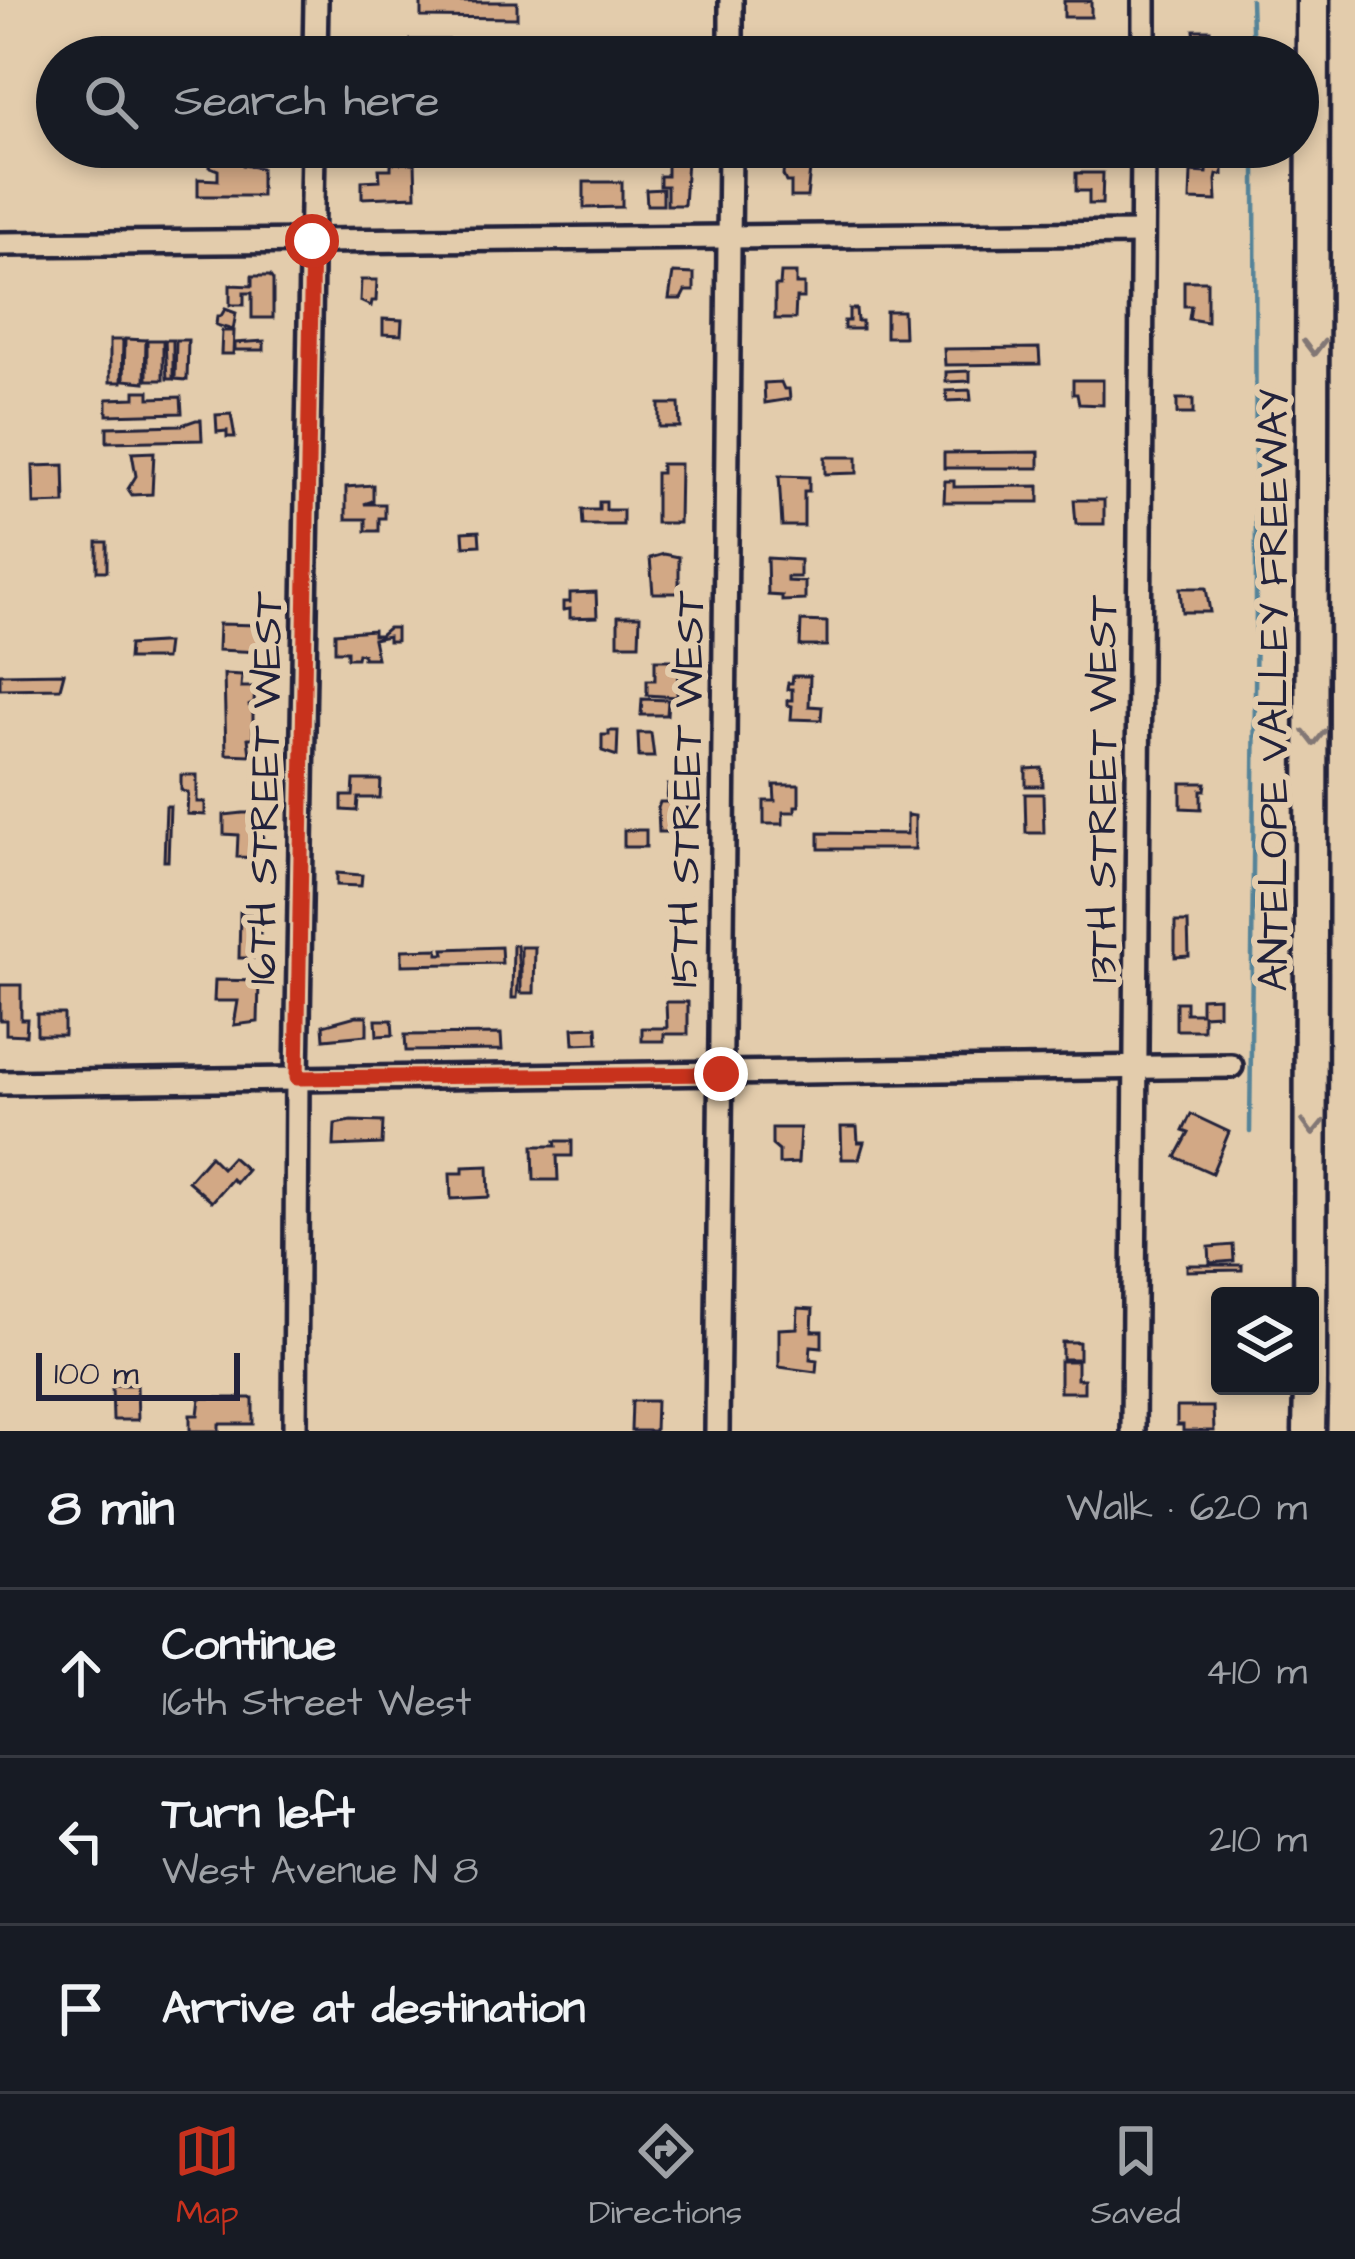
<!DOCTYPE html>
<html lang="en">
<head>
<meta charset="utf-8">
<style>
	body { margin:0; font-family:"Architects Daughter",sans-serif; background:#20242c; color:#f1f3f6 }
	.controls { position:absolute; right:36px; bottom:36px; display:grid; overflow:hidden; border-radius:12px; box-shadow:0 6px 18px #0003 }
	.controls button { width:108px; height:108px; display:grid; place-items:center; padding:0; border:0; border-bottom:3px solid #363941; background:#171b24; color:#f1f3f6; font:60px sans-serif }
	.scale { position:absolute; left:36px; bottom:30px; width:204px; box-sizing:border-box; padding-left:12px; border:6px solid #22223b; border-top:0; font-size:33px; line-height:42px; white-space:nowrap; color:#22223b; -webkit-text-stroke:9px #e3ccac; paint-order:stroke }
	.stop { position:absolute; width:36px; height:36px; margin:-27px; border:9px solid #c8321e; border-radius:50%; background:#fff }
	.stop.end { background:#c8321e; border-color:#fff; box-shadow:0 3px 12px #0008 }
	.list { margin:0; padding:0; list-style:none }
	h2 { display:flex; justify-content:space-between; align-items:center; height:156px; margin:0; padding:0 48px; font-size:51px }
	h2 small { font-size:39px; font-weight:400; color:#9ea1a6 }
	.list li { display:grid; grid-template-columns:78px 1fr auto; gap:36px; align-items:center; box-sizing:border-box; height:168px; padding:0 48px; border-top:3px solid #363941 }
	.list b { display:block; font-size:45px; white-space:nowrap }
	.list p { margin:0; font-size:39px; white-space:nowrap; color:#9ea1a6 }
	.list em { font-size:39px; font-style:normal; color:#9ea1a6 }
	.icon { flex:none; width:66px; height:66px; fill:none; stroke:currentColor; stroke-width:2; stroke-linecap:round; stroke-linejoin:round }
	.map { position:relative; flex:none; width:1355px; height:1431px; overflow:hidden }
	.search { position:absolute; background:#171b24; box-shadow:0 6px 18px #0003; left:36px; right:36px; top:36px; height:132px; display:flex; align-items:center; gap:30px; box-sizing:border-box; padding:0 42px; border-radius:66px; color:#9ea1a6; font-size:45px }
	.sheet { height:660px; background:#171b24 }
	nav { display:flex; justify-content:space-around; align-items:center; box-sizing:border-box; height:168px; border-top:3px solid #363941; background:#171b24; font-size:33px; color:#9ea1a6 }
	nav a { display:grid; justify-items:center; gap:6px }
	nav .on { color:#c8321e }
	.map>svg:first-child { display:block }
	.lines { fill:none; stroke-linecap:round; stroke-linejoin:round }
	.stream { stroke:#568499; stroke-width:4.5 }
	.building { fill:#d2a885; stroke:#22223b; stroke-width:3 }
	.minor-casing { stroke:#22223b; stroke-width:30 }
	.highway-casing { stroke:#22223b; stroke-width:39 }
	.minor { stroke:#e3ccac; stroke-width:21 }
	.highway { stroke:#e3ccac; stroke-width:30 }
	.oneway { stroke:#827774 }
	.route { stroke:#c8321e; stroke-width:15 }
	.labels { text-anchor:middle; stroke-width:12; stroke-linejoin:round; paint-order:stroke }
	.street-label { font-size:42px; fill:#22223b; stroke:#e3ccac }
</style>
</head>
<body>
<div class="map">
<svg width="1355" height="1431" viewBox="0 0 1355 1431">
	<rect width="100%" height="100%" fill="#e3ccac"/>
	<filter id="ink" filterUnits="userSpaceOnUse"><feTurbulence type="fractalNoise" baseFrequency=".00833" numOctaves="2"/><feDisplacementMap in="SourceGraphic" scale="24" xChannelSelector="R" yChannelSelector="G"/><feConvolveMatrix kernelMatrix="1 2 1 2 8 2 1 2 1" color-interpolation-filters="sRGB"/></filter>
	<g filter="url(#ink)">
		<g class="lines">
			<g class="stream">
				<path d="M1251 0 1253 57"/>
				<path d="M1250 1132 1256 605 1255 147"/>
			</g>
		</g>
		<g class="building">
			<rect x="1064" y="1" width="27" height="16"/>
			<path d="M421 2H517V18L421 17Z"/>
			<path d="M1194 30H1210V53H1217V57H1196Z"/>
			<rect x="411" y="40" width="55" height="17"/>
			<path d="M207 42V57H112V43Z"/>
			<rect x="352" y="48" width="27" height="9"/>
			<path d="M786 147H805L807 160H811L807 197H791V182H786L783 175Z"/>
			<path d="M228 154 229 159H243V165L261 168V196H198V179L218 180V170L210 167V159Z"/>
			<path d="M667 160H687L684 205H667V186H660V176H667Z"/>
			<path d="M1208 160 1223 161V175H1217L1216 180 1217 201 1190 200 1191 172 1207 173Z"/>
			<path d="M391 163H415L416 196 362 198V181L380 180 379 169H391Z"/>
			<path d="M1076 173H1103L1102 204H1089V191H1076Z"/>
			<path d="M584 182H622V207L584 208Z"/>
			<path d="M663 189V205H647L646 190Z"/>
			<path d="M673 273 694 274V291H685L681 299H669Z"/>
			<path d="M781 273H796V284H804V298H796L795 319H775V286H780Z"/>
			<path d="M252 276H270L273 280V318H252V293H244V305H230V285L252 286Z"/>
			<path d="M361 280H377L376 301H372L371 306 360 301Z"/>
			<path d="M1184 281H1207V322L1189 319 1191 306H1184Z"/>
			<path d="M225 309 236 313 233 330 216 325 217 316H221Z"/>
			<path d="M849 309H856L857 321H862V329H844V321H849Z"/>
			<path d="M886 311H903L904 337H886Z"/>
			<path d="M383 319 402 320 401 335 383 334Z"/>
			<path d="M222 331H234L233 354H221Z"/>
			<path d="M125 339 146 340 145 382 124 380Z"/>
			<path d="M110 340H123L122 382H110Z"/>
			<rect x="147" y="340" width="16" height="40"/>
			<path d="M165 340H173V379H167Z"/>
			<path d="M176 340H188L187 380 175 379Z"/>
			<path d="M264 341V350H235V343Z"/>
			<path d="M1039 348 1040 364 945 365 944 349Z"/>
			<path d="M970 371V381L946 382V372Z"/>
			<path d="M1073 380H1103V405L1079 404 1077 394H1073Z"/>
			<path d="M781 382 784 389H789L790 399 765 403 764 383Z"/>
			<path d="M970 390 971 400 947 401 946 391Z"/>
			<path d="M135 391H149V398L181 397 182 413 107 415V399L135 398Z"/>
			<rect x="1177" y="399" width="16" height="15"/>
			<path d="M659 404H679L680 427H659Z"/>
			<path d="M231 414 235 437H227V431L217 432 216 415Z"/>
			<path d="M196 420H201L202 440 107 442V427L182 425Z"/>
			<path d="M154 452 152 494 132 495 128 489 136 476 132 453Z"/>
			<path d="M1039 452V468H944V453Z"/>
			<path d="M825 457H857V473L825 474Z"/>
			<path d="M661 464H680L679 523H656V473H661Z"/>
			<path d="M64 465 65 503 34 504 33 466Z"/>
			<path d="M779 476 809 477V491H804V526H782Z"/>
			<path d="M945 481H954V487L1039 486V502H944Z"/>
			<path d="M373 485V501L364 504H385V518H379V531H366V519H346V487Z"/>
			<path d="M1074 500H1104V524H1076Z"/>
			<path d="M599 502H606V510H623V525H583L582 510H599Z"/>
			<path d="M479 531 480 545 464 546 463 532Z"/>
			<rect x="97" y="542" width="10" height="29"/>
			<path d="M664 554 679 557V593H653L650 558Z"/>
			<path d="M767 558 800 560V577H787V581L805 582V600L782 601V596L768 595Z"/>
			<path d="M1180 588H1206L1210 612H1182Z"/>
			<path d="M596 592 597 617 570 618V609L563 610V602H570V593Z"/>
			<path d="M618 616H640L639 644H618Z"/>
			<path d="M801 621 827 622V646H800Z"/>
			<path d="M219 624 259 625 261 652 218 650Z"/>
			<path d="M388 628H396V641H388V636L373 639 377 658H363V654L358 653 357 658H347V651H335V633L373 630V635H380Z"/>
			<path d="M160 643H167L165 659H128L129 645Z"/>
			<path d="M655 660H678L677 697 647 695V680H655Z"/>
			<path d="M64 673 60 688 0 689V674Z"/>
			<path d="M224 674 242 675 241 687H255L254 703 248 706H253V738H248L250 755 226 754Z"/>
			<path d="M793 676H810L809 706 822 707 821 720 791 719 792 706 787 705V700H792V689H787L788 683H792Z"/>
			<path d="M642 699 668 700 667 715H641Z"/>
			<path d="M609 731H618L617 756 602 751V735H609Z"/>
			<path d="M638 733H651L654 757H639Z"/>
			<path d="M1042 768 1043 786H1026V769Z"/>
			<path d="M181 775H197V802H205V815L187 814 188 793 181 790Z"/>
			<path d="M354 780H381L380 798H358L357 811 342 810V796H353Z"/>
			<path d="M1181 783H1206L1205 790H1201V809L1181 808Z"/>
			<path d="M668 785 686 786 688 824H669L668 832H659L658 808 660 802H667Z"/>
			<path d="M774 785H799V806H795V812H783V824H764V801H775Z"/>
			<path d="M1025 794H1043L1044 833H1026Z"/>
			<path d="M166 806H170L168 861H164Z"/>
			<path d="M243 813H259V826H263L262 858 237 857 238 835 224 834V815Z"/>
			<path d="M907 815 915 816V849H819V833L907 834Z"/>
			<rect x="624" y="830" width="22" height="17"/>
			<path d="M337 873 362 875 361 886 337 885Z"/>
			<path d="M240 912 256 913 255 925H260V958H239Z"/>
			<path d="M1175 922H1188L1189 956 1175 957Z"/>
			<path d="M513 945H517L519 971 517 998H512Z"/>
			<path d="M501 947 502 963 402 965V950L438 949V954H445L444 949Z"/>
			<path d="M521 947H535L534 993H521Z"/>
			<path d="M215 980 259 981 258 1022 234 1025 238 1001H214Z"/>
			<path d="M0 985H21V1019H27L26 1035 6 1034V1020H0Z"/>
			<path d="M1218 997V1014L1203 1015V1030H1176V1002H1186V1013H1201V998Z"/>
			<path d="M666 1002H688V1034H664V1041H642V1028H667Z"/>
			<rect x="37" y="1014" width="27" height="21"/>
			<path d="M356 1016H367V1035L324 1039 323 1025Z"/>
			<path d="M376 1020H392L393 1035 377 1036Z"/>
			<path d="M597 1027 598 1043 574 1044 573 1028Z"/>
			<path d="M501 1034 502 1050 406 1051 405 1035Z"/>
			<path d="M1191 1114 1229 1132 1212 1173 1176 1157 1189 1133 1183 1131Z"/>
			<path d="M351 1121 383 1122 382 1144 334 1146 335 1124Z"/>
			<path d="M841 1127H857L858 1142H864L859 1159H842Z"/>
			<path d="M772 1128H800L798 1163 779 1164V1151L772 1145Z"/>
			<path d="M555 1141H572V1156H557L558 1180H534L533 1146H556Z"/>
			<path d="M210 1156 222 1168 232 1157 247 1170 236 1183 232 1179 212 1202 188 1181Z"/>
			<path d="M488 1166 489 1197 451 1199 450 1173H463V1167Z"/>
			<path d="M1233 1245 1234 1261 1210 1263 1209 1247Z"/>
			<path d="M1187 1265H1242V1270L1187 1271Z"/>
			<path d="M798 1308 813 1309 812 1331H822V1347L811 1346 810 1359 817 1360 816 1372 779 1367V1329L797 1328Z"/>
			<rect x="1062" y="1342" width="17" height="17"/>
			<path d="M1060 1361H1077V1379H1084V1392H1060Z"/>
			<path d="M112 1385H137L138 1420H113Z"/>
			<path d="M200 1398H253V1424H219V1431H190V1415H198Z"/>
			<path d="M632 1401H656L655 1431H631Z"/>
			<path d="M1177 1407H1213L1214 1431H1183V1425H1177Z"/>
		</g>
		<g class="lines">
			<g class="minor-casing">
				<g id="minor">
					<path d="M315 57 316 0"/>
					<path d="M731 57V0"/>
					<path d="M1144 57V0"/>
					<path d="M0 244 1142 233"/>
					<path d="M0 1083 1231 1066"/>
					<path d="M295 1431 297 1078 313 147"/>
					<path d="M717 1431 730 147"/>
					<path d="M1133 1431 1143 147"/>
				</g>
			</g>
			<g class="highway-casing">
				<g id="highway">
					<path d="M1310 1381 1313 0"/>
					<path d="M1309 1431 1310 1386"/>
				</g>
			</g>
			<use href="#minor" class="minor"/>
			<use href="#highway" class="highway"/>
		</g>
		<defs><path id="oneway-chevron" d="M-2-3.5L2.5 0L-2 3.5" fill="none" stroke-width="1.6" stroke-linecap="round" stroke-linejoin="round" transform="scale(3)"/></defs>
		<g class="oneway">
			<use href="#oneway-chevron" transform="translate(1314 347) rotate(90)"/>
			<use href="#oneway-chevron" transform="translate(1314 737) rotate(90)"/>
			<use href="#oneway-chevron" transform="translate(1313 1127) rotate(91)"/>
		</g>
	</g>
	<g class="lines" filter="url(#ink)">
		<path class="route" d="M312 241 297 1078 721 1074"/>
	</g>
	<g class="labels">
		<g class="street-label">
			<text transform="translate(1272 690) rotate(-90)" y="15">ANTELOPE VALLEY FREEWAY</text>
			<text transform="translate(263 788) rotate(-89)" y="15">16TH STREET WEST</text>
			<text transform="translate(685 789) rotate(-89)" y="15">15TH STREET WEST</text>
			<text transform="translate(1101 789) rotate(-90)" y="15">13TH STREET WEST</text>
		</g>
	</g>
</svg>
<div class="controls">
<button><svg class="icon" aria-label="layers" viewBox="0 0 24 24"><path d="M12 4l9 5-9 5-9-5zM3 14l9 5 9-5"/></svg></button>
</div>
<div class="scale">100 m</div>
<div class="stop" style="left:312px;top:241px"></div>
<div class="stop end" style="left:721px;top:1074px"></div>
<div class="search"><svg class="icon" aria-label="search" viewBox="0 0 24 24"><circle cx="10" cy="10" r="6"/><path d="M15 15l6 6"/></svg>Search here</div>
</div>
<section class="sheet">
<h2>8 min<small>Walk · 620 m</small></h2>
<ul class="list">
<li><svg class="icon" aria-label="ahead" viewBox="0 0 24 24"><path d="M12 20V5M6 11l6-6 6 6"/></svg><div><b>Continue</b><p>16th Street West</p></div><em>410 m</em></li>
<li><svg class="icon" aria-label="left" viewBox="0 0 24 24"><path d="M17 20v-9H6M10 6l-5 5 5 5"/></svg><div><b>Turn left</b><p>West Avenue N 8</p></div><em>210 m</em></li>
<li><svg class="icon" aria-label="arrive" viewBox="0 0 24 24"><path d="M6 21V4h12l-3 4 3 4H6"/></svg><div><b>Arrive at destination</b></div></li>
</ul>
</section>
<nav>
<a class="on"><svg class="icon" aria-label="map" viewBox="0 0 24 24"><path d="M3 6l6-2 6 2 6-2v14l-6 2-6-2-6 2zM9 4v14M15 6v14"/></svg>Map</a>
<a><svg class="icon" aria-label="directions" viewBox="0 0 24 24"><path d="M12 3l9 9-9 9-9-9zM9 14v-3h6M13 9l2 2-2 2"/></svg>Directions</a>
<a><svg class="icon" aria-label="saved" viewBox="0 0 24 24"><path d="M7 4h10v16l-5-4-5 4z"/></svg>Saved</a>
</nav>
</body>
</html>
